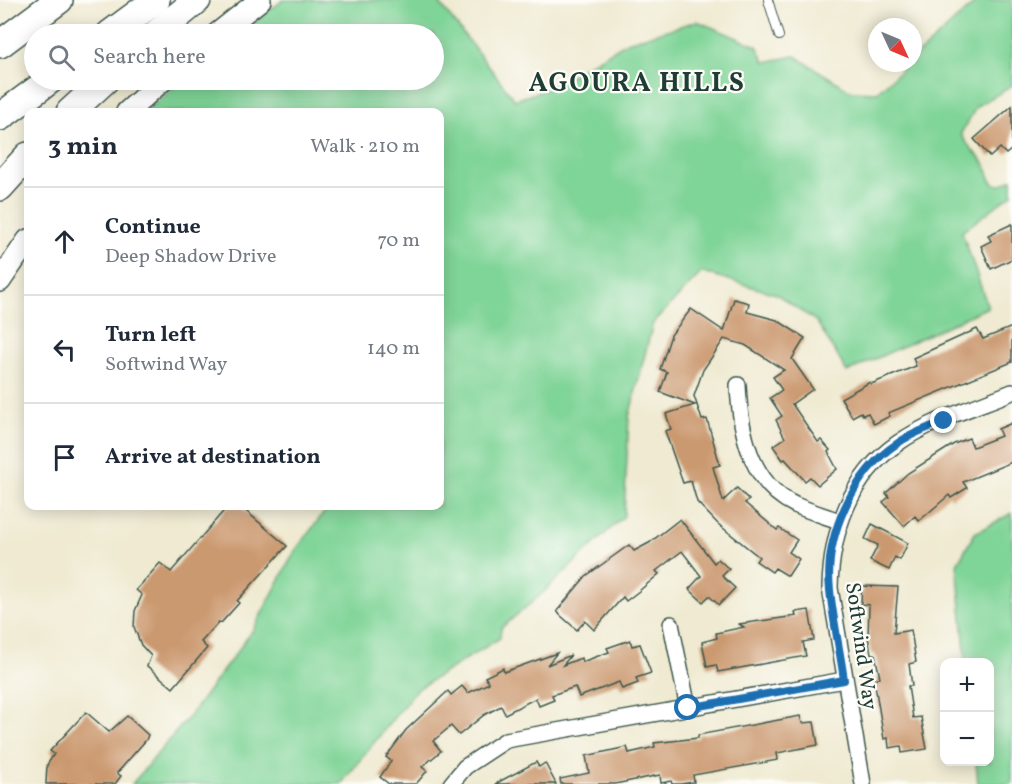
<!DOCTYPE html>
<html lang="en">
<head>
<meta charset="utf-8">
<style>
	body { margin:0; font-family:Vollkorn,serif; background:#f6f6f7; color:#1f2937 }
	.controls { position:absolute; right:18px; bottom:18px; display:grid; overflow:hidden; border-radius:12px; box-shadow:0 3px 15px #0003 }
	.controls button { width:54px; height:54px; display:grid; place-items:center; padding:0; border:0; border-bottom:2px solid #e0e1e3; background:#fff; color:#1f2937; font:30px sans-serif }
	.compass { position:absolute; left:868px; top:18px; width:54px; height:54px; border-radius:50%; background:#fff; box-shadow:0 3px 15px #0003; rotate:134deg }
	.stop { position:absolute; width:18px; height:18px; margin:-14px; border:4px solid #1f6fb2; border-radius:50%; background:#fff }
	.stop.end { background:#1f6fb2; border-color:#fff; box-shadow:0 2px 6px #0008 }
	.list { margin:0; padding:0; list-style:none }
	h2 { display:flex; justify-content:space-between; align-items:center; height:78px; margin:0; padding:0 24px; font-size:26px }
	h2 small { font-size:20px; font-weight:400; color:#747a83 }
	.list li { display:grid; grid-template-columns:39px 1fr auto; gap:18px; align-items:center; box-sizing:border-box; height:108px; padding:0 24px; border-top:2px solid #e0e1e3 }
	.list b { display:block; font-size:22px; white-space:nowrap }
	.list p { margin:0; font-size:20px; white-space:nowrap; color:#747a83 }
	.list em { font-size:20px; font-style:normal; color:#747a83 }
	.icon { flex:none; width:33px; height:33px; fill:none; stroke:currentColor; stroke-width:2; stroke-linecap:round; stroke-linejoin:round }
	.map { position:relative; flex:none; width:1012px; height:784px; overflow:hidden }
	.search { position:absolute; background:#fff; box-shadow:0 3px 15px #0003; left:24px; top:24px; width:420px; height:66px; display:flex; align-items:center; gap:15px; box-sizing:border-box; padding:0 21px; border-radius:33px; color:#747a83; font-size:22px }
	.panel { position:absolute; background:#fff; box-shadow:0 3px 15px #0003; left:24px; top:108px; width:420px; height:402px; border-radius:12px }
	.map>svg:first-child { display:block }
	.green { fill:#7fd497; stroke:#4f8866; stroke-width:1.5 }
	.building { fill:#cb9970 }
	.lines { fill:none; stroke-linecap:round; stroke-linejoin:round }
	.lane-casing { stroke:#3e574c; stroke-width:10 }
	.street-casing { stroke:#3e574c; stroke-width:18 }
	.secondary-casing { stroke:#3e574c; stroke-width:24 }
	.highway-casing { stroke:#3e574c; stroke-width:30 }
	.lane { stroke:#fff; stroke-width:8 }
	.street { stroke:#fff; stroke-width:15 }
	.secondary { stroke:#fff; stroke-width:21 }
	.highway { stroke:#fff; stroke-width:27 }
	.route { stroke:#1f6fb2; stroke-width:8 }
	.labels { text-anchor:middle; stroke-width:4.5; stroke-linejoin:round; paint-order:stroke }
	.street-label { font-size:21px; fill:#1f3d34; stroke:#fdfcf7 }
	.district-label { font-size:27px; font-weight:bold; letter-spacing:1.5px; fill:#1f3d34; stroke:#fdfcf7 }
</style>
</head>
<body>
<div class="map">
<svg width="1012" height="784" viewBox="0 0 1012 784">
	<rect width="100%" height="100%" fill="#fdfcf7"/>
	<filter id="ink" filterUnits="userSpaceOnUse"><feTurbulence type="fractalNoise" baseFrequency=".0167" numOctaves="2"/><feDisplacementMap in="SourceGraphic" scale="12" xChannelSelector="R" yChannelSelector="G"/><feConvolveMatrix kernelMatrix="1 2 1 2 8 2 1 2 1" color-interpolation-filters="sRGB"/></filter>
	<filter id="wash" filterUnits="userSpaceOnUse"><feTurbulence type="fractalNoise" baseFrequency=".008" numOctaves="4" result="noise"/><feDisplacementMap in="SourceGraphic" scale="24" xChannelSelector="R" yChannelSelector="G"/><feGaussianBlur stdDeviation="1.35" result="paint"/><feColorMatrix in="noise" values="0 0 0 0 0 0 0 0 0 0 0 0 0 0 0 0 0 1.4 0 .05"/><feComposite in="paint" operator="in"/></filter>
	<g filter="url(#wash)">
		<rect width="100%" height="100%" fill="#efead1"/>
		<g class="green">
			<path d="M283 0H437L515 100 550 88 627 42 697 21 757 46 765 62 795 56 851 91 877 92 909 63H913V59L978 0H1012V86L977 106 961 133C966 146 976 152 984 163 989 170 987 177 994 184L1000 185 1012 179V194L962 232 988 307 847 372 817 322 776 294 702 272 653 323 629 417 624 516 536 599 501 628 500 638 416 690 341 784H132L191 714 253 630 295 551 329 506H440V112H144L183 80H434V34H240Z"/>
			<path d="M1012 513V784H978L976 762H990V662H966L957 564 975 533Z"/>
		</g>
		<g id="blocks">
			<g class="building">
				<path d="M1012 106V149L1006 154 1000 148 990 157 974 139Z"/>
				<path d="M1012 224V259L991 269 981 246 991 241 988 235Z"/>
				<path d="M734 299 749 303 747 312 777 320 805 338 792 359 813 389 792 404 818 442 821 440 830 450 828 452 837 469 818 485 810 477 805 481 785 459 783 460 773 446 785 438 776 420 782 416 770 398 782 390 773 377 784 370 745 345 724 339 703 370 694 396 702 420 707 419 720 465 713 467 723 501 737 488 749 500 745 503 777 530 779 528 797 540 789 552 799 559 788 576 775 568 772 572 756 561 759 557 718 524 697 502 691 481 683 483 665 431 671 429 666 414 695 405 660 392 667 372 660 369 671 335 691 309 724 331Z"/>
				<path d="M1012 327V362L888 413 890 416 874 424 868 413 863 415 861 412 852 417 841 398 870 382 871 384 916 366 913 358 977 329 983 339Z"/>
				<path d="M1012 423V462L963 482 967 488 951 498 949 495 919 521 915 516 904 526 883 502 889 497 886 493 908 473 954 444 969 438 973 447 1001 436 998 429Z"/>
				<path d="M228 506H240L287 546 237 601 239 603 221 623 219 622 201 642 207 648 173 688 147 666 151 656 141 645 134 627 135 611 142 595 136 590 160 563 171 572Z"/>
				<path d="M680 519 714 563 718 559 729 569 722 576 735 588 719 605 709 596 703 602 689 589 701 576 682 551 656 571 659 574 639 591 626 601 623 597 594 630 585 621 577 630 560 615 557 611 586 576 629 545 634 551 649 543Z"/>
				<path d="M872 524 908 543 900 560 895 557 889 570 870 561 878 545 865 539Z"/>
				<path d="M862 586 898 587 894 633 911 630 916 662 909 664 912 686H908L913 718 921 717 927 749 902 753 901 746 889 748 888 738 884 739 874 679 880 678 875 654H871L868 637 869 605 861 604Z"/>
				<path d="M809 610 814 640 803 642 806 656 718 672 716 665 707 667 702 642 717 638 716 633 744 627 739 624 796 616 795 612Z"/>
				<path d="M630 640 632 646 640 644 651 673 636 678 638 683 622 689 619 682 579 697 575 687 552 695 554 700 539 706 536 698 505 714 501 706 484 715 459 735 451 726 433 741 441 751 422 767 427 771 416 784H389L380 777 391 761 386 757 406 730 448 691 451 695 462 686 468 693 489 683 485 677 503 668 504 672 557 653 547 665 571 655 563 665 581 658 582 662 609 652 607 648Z"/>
				<path d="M86 712 109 732 127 716 148 735 146 740 117 773 121 776 115 784H46L47 765 54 754 50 751Z"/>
				<path d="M800 716 802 723 814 722 818 745 777 753 778 760 693 775 694 782 680 784H672L671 781 661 783 660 775 615 784H561L560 779 589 773 586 756 627 747 629 753 655 747 654 743 698 738V735Z"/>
				<path d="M536 762 539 767 545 763 556 784H495Z"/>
			</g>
		</g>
	</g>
	<g filter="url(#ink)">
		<use href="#blocks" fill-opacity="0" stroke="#3e574c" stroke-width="1.5"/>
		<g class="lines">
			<g class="lane-casing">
				<path id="lane" d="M768 0 779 36"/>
			</g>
			<g class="street-casing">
				<g id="street">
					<path d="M738 385C740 430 750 484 795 505 809 511 825 516 839 521"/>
					<path d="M671 624 688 708"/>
					<path d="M451 784 465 767 506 740 844 680"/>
					<path d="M863 784 830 588C831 533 850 476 898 443 929 421 976 407 1012 392"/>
				</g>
			</g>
			<g class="secondary-casing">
				<g id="secondary">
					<path d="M217 34 260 0"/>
					<path d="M127 112 163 80"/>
					<path d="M0 281 28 240"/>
				</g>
			</g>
			<g class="highway-casing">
				<g id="highway">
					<path d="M110 34 156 0"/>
					<path d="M156 34 197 0"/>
					<path d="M0 44 59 0"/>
					<path d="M70 112 105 80"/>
					<path d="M0 117 50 80"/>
					<path d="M0 187 28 156"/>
				</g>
			</g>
			<use href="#lane" class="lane"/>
			<use href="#street" class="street"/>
			<use href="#secondary" class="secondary"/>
			<use href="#highway" class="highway"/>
		</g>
	</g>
	<g class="lines" filter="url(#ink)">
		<path class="route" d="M688 708 844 680C840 650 833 620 830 590 824 537 853 472 898 443 912 433 929 428 944 421"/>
	</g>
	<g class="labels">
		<g class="street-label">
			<text transform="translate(862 646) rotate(82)" y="7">Softwind Way</text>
		</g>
		<g class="district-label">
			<text x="637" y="91">AGOURA HILLS</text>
		</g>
	</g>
</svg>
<div class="controls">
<button>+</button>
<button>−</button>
</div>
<svg class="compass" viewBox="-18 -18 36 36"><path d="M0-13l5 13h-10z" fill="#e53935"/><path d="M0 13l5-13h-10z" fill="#747a83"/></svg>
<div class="stop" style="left:688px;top:708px"></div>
<div class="stop end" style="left:944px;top:421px"></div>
<div class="search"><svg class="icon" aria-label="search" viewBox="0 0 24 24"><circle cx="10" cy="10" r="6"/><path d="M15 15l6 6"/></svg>Search here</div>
<section class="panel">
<h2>3 min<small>Walk · 210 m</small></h2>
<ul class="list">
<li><svg class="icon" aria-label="ahead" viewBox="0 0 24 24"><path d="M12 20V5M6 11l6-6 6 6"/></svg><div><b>Continue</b><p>Deep Shadow Drive</p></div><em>70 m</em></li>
<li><svg class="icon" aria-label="left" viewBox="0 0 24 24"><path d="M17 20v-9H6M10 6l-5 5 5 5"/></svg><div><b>Turn left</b><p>Softwind Way</p></div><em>140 m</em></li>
<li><svg class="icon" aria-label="arrive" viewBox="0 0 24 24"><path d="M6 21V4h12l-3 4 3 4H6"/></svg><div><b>Arrive at destination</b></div></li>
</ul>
</section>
</div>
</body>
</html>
